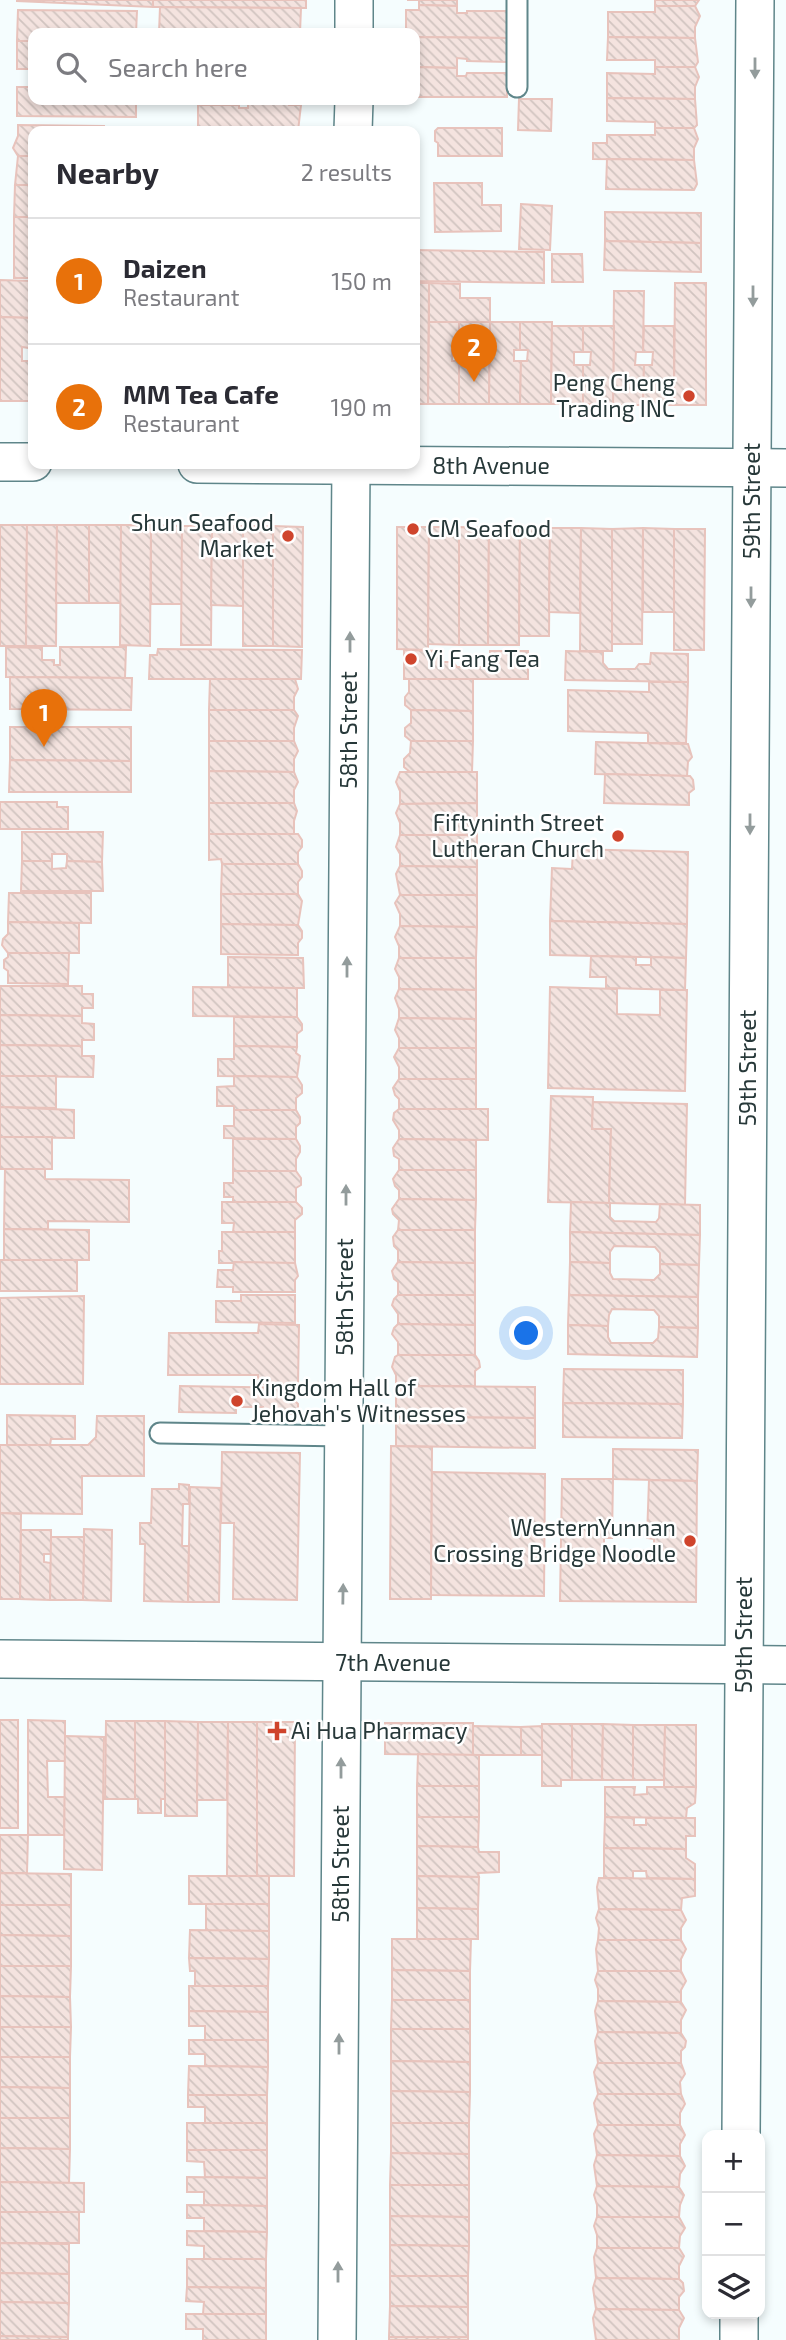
<!DOCTYPE html>
<html lang="en">
<head>
<meta charset="utf-8">
<style>
	body { margin:0; font-family:"Exo 2",sans-serif; background:#f7f7f7; color:#2b2b33 }
	.controls { position:absolute; right:21px; bottom:21px; display:grid; overflow:hidden; border-radius:14px; box-shadow:0 4px 10px #0003 }
	.controls button { width:63px; height:63px; display:grid; place-items:center; padding:0; border:0; border-bottom:2px solid #e1e1e2; background:#fff; color:#2b2b33; font:35px sans-serif }
	.you { position:absolute; left:527px; top:1334px; width:24px; height:24px; margin:-18px; border:5px solid #fff; border-radius:50%; background:#1a73e8; box-shadow:0 0 0 10px #1a73e833 }
	.badge { display:grid; place-items:center; width:46px; height:46px; border-radius:50%; background:#b45309; color:#fff; font-size:23px; font-weight:700 }
	.pin { position:absolute; translate:-50% -58px; filter:drop-shadow(0 2px 4px #0008) }
	.pin::after { content:''; position:absolute; top:37px; width:24px; height:21px; background:inherit; clip-path:polygon(0 0,100% 0,50% 100%) }
	.list { margin:0; padding:0; list-style:none }
	h2 { display:flex; justify-content:space-between; align-items:center; height:91px; margin:0; padding:0 28px; font-size:30px }
	h2 small { font-size:23px; font-weight:400; color:#7c7c81 }
	.list li { display:grid; grid-template-columns:46px 1fr auto; gap:21px; align-items:center; box-sizing:border-box; height:126px; padding:0 28px; border-top:2px solid #e1e1e2 }
	.list b { display:block; font-size:26px; white-space:nowrap }
	.list p { margin:0; font-size:23px; white-space:nowrap; color:#7c7c81 }
	.list em { font-size:23px; font-style:normal; color:#7c7c81 }
	.icon { flex:none; width:38px; height:38px; fill:none; stroke:currentColor; stroke-width:2; stroke-linecap:round; stroke-linejoin:round }
	.map { position:relative; flex:none; width:786px; height:2340px; overflow:hidden }
	.search { position:absolute; background:#fff; box-shadow:0 4px 10px #0003; left:28px; top:28px; width:392px; height:77px; display:flex; align-items:center; gap:18px; box-sizing:border-box; padding:0 24px; border-radius:14px; color:#7c7c81; font-size:26px }
	.panel { position:absolute; background:#fff; box-shadow:0 4px 10px #0003; left:28px; top:126px; width:392px; height:343px; border-radius:14px }
	.map>svg:first-child { display:block }
	.building { fill:url(#building-back-hatch); stroke:#e8c3bc; stroke-width:2 }
	.lines { fill:none; stroke-linecap:round; stroke-linejoin:round }
	.service-casing { stroke:#5f868a; stroke-width:23 }
	.minor-casing { stroke:#5f868a; stroke-width:40 }
	.service { stroke:#fff; stroke-width:19 }
	.minor { stroke:#fff; stroke-width:37 }
	.oneway { fill:#939c9c }
	.poi-dot { fill:#cf442c; stroke:#fff; stroke-width:2.5 }
	.labels { text-anchor:middle; stroke-width:5; stroke-linejoin:round; paint-order:stroke }
	.poi-label { font-size:23px; fill:#273839; stroke:#fff; text-anchor:end }
	.street-label { font-size:23px; fill:#273839; stroke:#fff }
</style>
</head>
<body>
<div class="map">
<svg width="786" height="2340" viewBox="0 0 786 2340">
	<defs>
		<pattern id="building-back-hatch" width="6" height="6" patternUnits="userSpaceOnUse" patternTransform="scale(1.75)"><rect width="6" height="6" fill="#f4e3df"/><path d="M-1 5l2 2M0 0l6 6M5-1l2 2" fill="none" stroke="#d1c4c0"/></pattern>
	</defs>
	<rect width="100%" height="100%" fill="#f5fdfe"/>
	<g class="building">
		<path d="M17 0H153V7L17 1Z"/>
		<path d="M153 0H306V8L160 7H153Z"/>
		<path d="M407 0H457V6L419 5V0Z"/>
		<path d="M655 0H699L695 6H655Z"/>
		<path d="M419 5 457 6V13H467V11H508V38L415 37V33H406V10H419Z"/>
		<path d="M655 6H695L700 16 695 27V38L608 37V12H655Z"/>
		<path d="M160 7 301 8 300 33H159Z"/>
		<path d="M18 10 137 11 136 33H33V41H17Z"/>
		<path d="M415 37 508 38V62L467 61V59L457 58V68L418 67V62H415Z"/>
		<path d="M608 37 695 38 698 62 695 67H655V60H607Z"/>
		<rect x="17" y="41" width="16" height="28"/>
		<path d="M415 67 457 68V76H466L467 73H507V97H415Z"/>
		<path d="M655 67H695L699 77 695 87V99L607 98V73L655 74Z"/>
		<path d="M17 87H33V100H136V117L17 116Z"/>
		<path d="M607 98 695 99 697 125 694 128H655V122L607 121Z"/>
		<path d="M519 99H552L551 131 518 130Z"/>
		<path d="M248 100H288L289 105H301L298 131 198 130V105H239V108H248Z"/>
		<path d="M18 125 104 126V131H33V156H18L13 148 18 136Z"/>
		<path d="M438 128H502V156H438V143L435 141V131Z"/>
		<path d="M655 128H694L698 139 694 148V160L593 159V143H607V135H655Z"/>
		<path d="M18 156H33V185H15Z"/>
		<path d="M607 159 694 160 697 184 694 190 606 189Z"/>
		<path d="M434 183H482V205H501V231L435 232Z"/>
		<path d="M15 185H33V217H14Z"/>
		<path d="M521 204 552 206 550 250 519 249Z"/>
		<path d="M605 212 701 213V243L605 241Z"/>
		<rect x="14" y="217" width="19" height="61"/>
		<path d="M605 241 701 243V272L604 270Z"/>
		<path d="M415 250 544 252V283L415 281Z"/>
		<path d="M552 254H582L583 282H552Z"/>
		<path d="M0 280 33 281V318L0 317Z"/>
		<path d="M415 283H429L428 404H415Z"/>
		<path d="M429 283 460 284V298H490V322H429Z"/>
		<path d="M675 283H706V405H674Z"/>
		<path d="M614 291H644L643 352H636L635 365H644L643 405H613Z"/>
		<path d="M0 317 33 318V336H29V348L22 347V361H33V401H0Z"/>
		<path d="M429 322H459V350H452V361H459V404H428Z"/>
		<path d="M459 322H490L489 404H459V361H466V350H459Z"/>
		<path d="M490 322H520V350H514V361H521L520 404H489Z"/>
		<path d="M520 322H552L551 404H520L521 361H527L528 350H520Z"/>
		<path d="M552 326H583V352H574V365H583V404H551Z"/>
		<path d="M583 326H614L613 405 583 404V365H590L591 352H583Z"/>
		<path d="M644 326H674V405H643L644 365H652L653 352H643Z"/>
		<path d="M0 525H27L26 646H0Z"/>
		<path d="M27 525H57L56 646H26Z"/>
		<path d="M57 525H89V603H56Z"/>
		<rect x="89" y="525" width="32" height="78"/>
		<path d="M121 525H151L150 646 120 645Z"/>
		<path d="M151 525 182 526V604H151Z"/>
		<path d="M182 526H212L211 645H181Z"/>
		<path d="M212 526H243V606L211 605Z"/>
		<rect x="243" y="526" width="30" height="120"/>
		<path d="M273 526 303 527 302 647 273 646Z"/>
		<path d="M397 527H429L428 650 397 649Z"/>
		<path d="M429 527H459V645L428 644Z"/>
		<path d="M459 527 489 528 488 645H459Z"/>
		<path d="M489 528H520L519 645H488Z"/>
		<path d="M520 528H550L549 636H519Z"/>
		<path d="M550 528H581L580 613 549 612Z"/>
		<path d="M581 528 612 529V651H580Z"/>
		<path d="M643 528 642 644H612V529Z"/>
		<path d="M643 528 674 529V612H643Z"/>
		<path d="M674 529H705L704 650H674Z"/>
		<path d="M6 647 42 648V660H54V665H60V647H126L125 678 6 677Z"/>
		<path d="M158 649 302 650 301 679H149L150 655H157Z"/>
		<path d="M404 650 442 651V662H453L457 667H486L490 662V651H528V679H404Z"/>
		<path d="M566 651 603 652V663L608 669H635L639 664H650L651 653 688 654V682L565 680Z"/>
		<path d="M10 677 132 678 131 710 10 709Z"/>
		<path d="M210 679H295L298 689 294 697V710H209Z"/>
		<path d="M409 679H473V711L411 710 405 705V697L409 692Z"/>
		<path d="M649 682H688L686 743H648V733L568 731V690L649 692Z"/>
		<path d="M209 710H294L298 716 294 728V741H209Z"/>
		<path d="M411 710 473 711V741H411L405 736V728L411 723Z"/>
		<path d="M10 727H131V761L10 760Z"/>
		<path d="M209 741H294L298 751 294 759V772L209 771Z"/>
		<path d="M411 741H473L472 772H410L404 767V759L410 753Z"/>
		<path d="M596 742 688 744 692 757 688 762 687 776 595 774Z"/>
		<path d="M10 760 131 761V792H9Z"/>
		<path d="M209 771 294 772 298 782 294 790V803H209Z"/>
		<path d="M400 772H477V803L400 804V791L396 782Z"/>
		<path d="M605 774 690 776 693 780 694 789 689 793V805L604 803Z"/>
		<path d="M0 802H57V807H68V829H0Z"/>
		<path d="M209 803H294L297 811 294 821V834H209Z"/>
		<path d="M477 803V835H400V823L396 813 400 804Z"/>
		<path d="M22 832H103L102 862 67 861V854H52V861H22Z"/>
		<path d="M209 834H298L302 840V847L298 852V864H222L221 859 209 860Z"/>
		<path d="M400 835H477V867L400 866V854L396 847Z"/>
		<path d="M573 849 688 852 687 924 550 921 552 868 572 869Z"/>
		<path d="M22 861H52V869L66 868 67 861 102 862 103 891H21Z"/>
		<path d="M222 864H298L302 871V877L298 882V894H221Z"/>
		<path d="M400 866 477 867V895H400L396 874Z"/>
		<path d="M9 893H91V923L8 922Z"/>
		<path d="M221 894H298L302 901 298 925 221 924Z"/>
		<path d="M400 895H477V927L400 926V914L395 903Z"/>
		<path d="M550 921 687 924 686 958 550 955Z"/>
		<path d="M8 922 79 923V953H8L2 945 3 939 8 934Z"/>
		<path d="M221 924 298 925 302 931V938L298 943V955L221 954Z"/>
		<path d="M400 926 477 927 476 958H399V946L395 937Z"/>
		<path d="M8 953H69L68 984 8 983V971L4 968V960L8 957Z"/>
		<path d="M591 956 636 957V965H651V957L686 958 685 990 606 988V977H590Z"/>
		<path d="M228 957 303 958 304 988H228Z"/>
		<path d="M399 958H476V990L399 989V977L395 969Z"/>
		<path d="M0 986H82V994H93V1008H82V1016L0 1015Z"/>
		<path d="M193 987 297 988V1017L193 1016Z"/>
		<path d="M550 987 617 989V1014L660 1015V990H687L685 1091 548 1088Z"/>
		<path d="M399 989 476 990V1019L399 1018V1009L395 998Z"/>
		<path d="M0 1015 82 1016V1023L94 1024V1040H82V1046L0 1045Z"/>
		<path d="M234 1017H297L302 1024V1030L297 1034V1047L234 1046Z"/>
		<path d="M399 1018 476 1019V1048H399V1038L395 1030Z"/>
		<path d="M0 1045 82 1046V1056H94L93 1077 0 1076Z"/>
		<path d="M234 1046 297 1047 296 1053 300 1056 297 1077 218 1076V1059H234Z"/>
		<path d="M399 1048H476V1079H399V1067L394 1057Z"/>
		<path d="M0 1076H56V1108L0 1107Z"/>
		<path d="M234 1076 297 1077 302 1085V1093L296 1098V1110H234V1106H217V1087L234 1086Z"/>
		<path d="M399 1079H476V1109H399V1099L395 1095 393 1088Z"/>
		<path d="M551 1096 593 1097 592 1129H611L609 1203 548 1202Z"/>
		<path d="M593 1102 687 1104 685 1205 609 1203 611 1129H592Z"/>
		<path d="M0 1107 74 1110V1138L0 1137Z"/>
		<path d="M399 1109H488V1140L399 1139V1130L393 1120 394 1113Z"/>
		<path d="M234 1110H296L300 1117V1123L296 1127V1139L224 1138V1126H234Z"/>
		<rect x="0" y="1137" width="52" height="32"/>
		<path d="M233 1139H296L300 1146V1152L296 1159V1171H233Z"/>
		<path d="M399 1139 476 1140V1170H399V1159L394 1156 393 1148Z"/>
		<path d="M5 1169H45V1179L129 1180V1222L48 1221V1229H4Z"/>
		<path d="M399 1170H476V1200L399 1199V1190L395 1186 393 1179Z"/>
		<path d="M233 1171H296L301 1178V1185L296 1188V1202H233V1197H224V1183H233Z"/>
		<path d="M399 1199 476 1200 475 1230H398L399 1220 393 1214 392 1209Z"/>
		<path d="M222 1202H296L302 1208V1214L295 1220V1232H233L234 1223H222Z"/>
		<path d="M571 1202 610 1203V1217L614 1221 656 1222 659 1218 660 1204 700 1205V1235L570 1232Z"/>
		<path d="M4 1229 89 1230V1260H4Z"/>
		<path d="M398 1230H475V1263L398 1262V1250L394 1246 393 1237Z"/>
		<path d="M222 1232H295V1263H219V1251H222Z"/>
		<path d="M570 1232 700 1235 699 1265 660 1264V1253L655 1247 614 1246 610 1252V1263L570 1262Z"/>
		<rect x="0" y="1260" width="77" height="31"/>
		<path d="M234 1262 295 1263 298 1276 295 1280V1292H233V1287H217L218 1270H233Z"/>
		<path d="M398 1262 475 1263V1295H398V1282L394 1279 392 1271Z"/>
		<path d="M570 1262 610 1263V1273L613 1279 654 1280 660 1274V1264L699 1265 698 1297 569 1295Z"/>
		<path d="M241 1295H295V1323L216 1322V1301H241Z"/>
		<path d="M398 1295H475V1325L398 1324V1314L392 1305 394 1299Z"/>
		<path d="M569 1295 698 1297V1328L659 1327V1316L654 1310 612 1309 609 1315 608 1326 568 1325Z"/>
		<path d="M84 1296 83 1384H0V1298Z"/>
		<path d="M259 1324 299 1325 298 1385 258 1384V1375H168L169 1333H258Z"/>
		<path d="M398 1324 475 1325V1355H398V1342L392 1334 394 1328Z"/>
		<path d="M568 1325 608 1326V1337L611 1343H653L658 1338 659 1327 698 1328 697 1357 568 1354Z"/>
		<path d="M398 1355H475L479 1361 480 1367 475 1371V1386H396V1375L392 1367 395 1357Z"/>
		<path d="M564 1369 683 1370V1404L563 1403Z"/>
		<path d="M180 1386 293 1388V1399L298 1404V1408L292 1414 263 1413V1407H236V1413L179 1412Z"/>
		<path d="M396 1386 535 1387V1418L396 1417Z"/>
		<path d="M563 1403 683 1404 682 1438 563 1437Z"/>
		<path d="M7 1415 75 1416V1439H51L50 1445H7Z"/>
		<path d="M97 1416H144V1476H82V1514L0 1513V1445H88L96 1437Z"/>
		<path d="M396 1417 535 1418V1448L396 1446Z"/>
		<path d="M391 1446 432 1447 431 1599H390Z"/>
		<path d="M613 1449 698 1450 697 1481 613 1479Z"/>
		<path d="M222 1452 300 1453 297 1600 233 1599 234 1523H221Z"/>
		<path d="M432 1472 545 1474 544 1596 431 1595Z"/>
		<path d="M562 1479H613L612 1538H604V1550L654 1551V1539L647 1538 649 1480 697 1481 696 1602 560 1601Z"/>
		<path d="M179 1484 189 1485V1504H183L182 1546H189L188 1602 144 1601 145 1544H140V1523H151L152 1489H179Z"/>
		<path d="M190 1487 221 1488 219 1602H188Z"/>
		<path d="M0 1513 21 1514 20 1599H0Z"/>
		<path d="M84 1529 112 1530 111 1601 83 1600Z"/>
		<path d="M21 1530H51V1554H44V1562L51 1563 50 1600 20 1599Z"/>
		<path d="M51 1537H84L83 1600H50Z"/>
		<rect x="0" y="1720" width="18" height="108"/>
		<path d="M28 1720 65 1721V1761H47L48 1797H65L64 1835H28Z"/>
		<path d="M106 1721H135V1799H105Z"/>
		<path d="M135 1721H165V1799H161V1813H138V1799H135Z"/>
		<path d="M165 1721 198 1722 197 1816H165Z"/>
		<path d="M198 1722H228L227 1800H197Z"/>
		<path d="M228 1722H257V1876H227Z"/>
		<path d="M257 1722H295L294 1876H257Z"/>
		<path d="M385 1723H473V1755L385 1754Z"/>
		<path d="M542 1724H572V1780H561V1786H542Z"/>
		<path d="M572 1724H603L602 1780H572Z"/>
		<path d="M603 1724 633 1725V1780H602Z"/>
		<path d="M633 1725H665L664 1780H633Z"/>
		<path d="M665 1725H696V1787H664Z"/>
		<path d="M473 1726 521 1727V1755H473Z"/>
		<path d="M542 1726V1755H521V1727Z"/>
		<path d="M65 1736 104 1737 102 1870 64 1869Z"/>
		<path d="M418 1754 479 1755V1786H417Z"/>
		<rect x="417" y="1786" width="62" height="31"/>
		<path d="M605 1787H635L634 1795 647 1794V1787H696L695 1803 687 1808 686 1818 605 1817Z"/>
		<path d="M417 1817H479L478 1847 417 1846Z"/>
		<path d="M605 1817 634 1818V1825H646V1818H695V1836H686V1849L604 1848Z"/>
		<path d="M0 1835H28L27 1873H0Z"/>
		<path d="M417 1846 478 1847 479 1852H499V1872L478 1873 479 1877 417 1876Z"/>
		<path d="M604 1848 686 1849V1858L695 1864V1879L647 1878 646 1871H633V1878H604Z"/>
		<path d="M0 1873 71 1874V1905H0Z"/>
		<rect x="189" y="1876" width="80" height="28"/>
		<path d="M417 1876 479 1877 478 1909 417 1908Z"/>
		<path d="M599 1878 695 1879V1896L682 1898 681 1910 599 1909 597 1887Z"/>
		<rect x="206" y="1904" width="63" height="27"/>
		<path d="M0 1905H71V1936L0 1935Z"/>
		<path d="M417 1908 478 1909V1939H417Z"/>
		<path d="M599 1909 681 1910 686 1920 681 1928V1940H598L599 1928 596 1918Z"/>
		<path d="M190 1930 269 1931V1959L189 1958Z"/>
		<path d="M0 1935 71 1936V1966H0Z"/>
		<path d="M392 1939H471L470 1971 392 1970Z"/>
		<path d="M598 1940H681L686 1949 681 1959V1971H598L596 1949Z"/>
		<path d="M189 1958 269 1959 268 1986H195V1971H190Z"/>
		<path d="M0 1966H71L70 1997 0 1996Z"/>
		<path d="M392 1970 470 1971V2000H392Z"/>
		<path d="M598 1971H681L686 1981 681 1990V2002L598 2001V1989L595 1980Z"/>
		<path d="M189 1986H268V2012L189 2011Z"/>
		<path d="M0 1996 70 1997 71 2027H0Z"/>
		<path d="M392 2000H470V2029H391Z"/>
		<path d="M598 2001 681 2002 686 2010 681 2020V2033L598 2032 595 2011Z"/>
		<path d="M189 2011 268 2012V2040H205V2026H189Z"/>
		<path d="M0 2027H71L70 2057H0Z"/>
		<path d="M391 2029H470V2062L391 2061Z"/>
		<path d="M598 2032 681 2033 686 2041 685 2047 681 2051V2063H598L595 2041Z"/>
		<path d="M189 2040H268V2067L205 2066V2054H189Z"/>
		<path d="M0 2057H70V2088L0 2087Z"/>
		<path d="M391 2061 470 2062V2092L391 2091Z"/>
		<path d="M598 2063H681L685 2074 680 2082 681 2094H598L594 2072Z"/>
		<path d="M189 2066 268 2067 267 2095H188Z"/>
		<path d="M0 2087 70 2088V2118H0Z"/>
		<path d="M391 2091 470 2092 469 2123H391Z"/>
		<path d="M598 2094H681L685 2104 680 2113V2125H598L594 2103Z"/>
		<path d="M188 2095H267V2123H205V2107H188Z"/>
		<path d="M0 2118H70V2149L0 2148Z"/>
		<rect x="187" y="2123" width="80" height="27"/>
		<path d="M391 2123H469V2154L391 2153Z"/>
		<path d="M598 2125H680L685 2135 680 2144V2156L597 2155 594 2134Z"/>
		<path d="M0 2148 70 2149 69 2183 0 2182Z"/>
		<path d="M187 2150H267V2178L205 2177 204 2162 187 2161Z"/>
		<path d="M391 2153 469 2154V2185H390Z"/>
		<path d="M597 2155 680 2156 685 2166 680 2174 679 2187 597 2186 594 2165Z"/>
		<path d="M187 2177 267 2178V2206L204 2205V2192H187Z"/>
		<path d="M0 2182 84 2183V2212H0Z"/>
		<path d="M390 2185H469V2217L390 2216Z"/>
		<path d="M597 2186 679 2187 684 2195 680 2205 679 2217H597V2205L594 2195Z"/>
		<path d="M187 2205 267 2206V2232L204 2231V2218H187Z"/>
		<rect x="0" y="2212" width="79" height="31"/>
		<path d="M390 2216 469 2217V2246L390 2245Z"/>
		<path d="M597 2217H679L685 2228 680 2236 679 2248H597V2235L594 2226Z"/>
		<path d="M187 2231 267 2232 266 2259H204V2246L187 2245Z"/>
		<path d="M0 2243 69 2244V2274L0 2273Z"/>
		<path d="M390 2245 469 2246 468 2276H390Z"/>
		<path d="M597 2248H679L684 2256 679 2266V2279L596 2278 594 2257Z"/>
		<path d="M187 2259H266V2288L187 2287Z"/>
		<path d="M0 2273 69 2274V2303L0 2302Z"/>
		<path d="M390 2276H468V2307L390 2306Z"/>
		<path d="M596 2278 679 2279 683 2283 684 2291 679 2297V2310L596 2309 593 2288Z"/>
		<path d="M187 2287 266 2288V2314H203L204 2302 186 2301Z"/>
		<path d="M0 2302 69 2303 68 2337 0 2336Z"/>
		<path d="M390 2306 468 2307V2337H389Z"/>
		<path d="M596 2309 679 2310 684 2318 679 2328V2340H596L593 2318Z"/>
		<path d="M186 2314H266V2340H203V2329H186Z"/>
		<path d="M0 2336 68 2337V2340H0Z"/>
		<rect x="389" y="2337" width="79" height="3"/>
	</g>
	<g class="lines">
		<g class="service-casing">
			<g id="service">
				<path d="M517 87V0"/>
				<path d="M160 1433 344 1436"/>
			</g>
		</g>
		<g class="minor-casing">
			<g id="minor">
				<path d="M354 33V0"/>
				<path d="M353 131 354 100"/>
				<path d="M0 462H33"/>
				<path d="M197 464 786 468"/>
				<path d="M0 1659 786 1665"/>
				<path d="M741 2135 755 0"/>
				<path d="M337 2340 351 464"/>
				<path d="M739 2340V2314"/>
			</g>
		</g>
		<use href="#service" class="service"/>
		<use href="#minor" class="minor"/>
	</g>
	<defs><path id="oneway-solid" d="M-6-.8H1V-3.2L6.5 0L1 3.2V.8H-6Z" transform="scale(1.75)"/></defs>
	<g class="oneway">
		<use href="#oneway-solid" transform="translate(755 68) rotate(90)"/>
		<use href="#oneway-solid" transform="translate(753 296) rotate(90)"/>
		<use href="#oneway-solid" transform="translate(751 597) rotate(90)"/>
		<use href="#oneway-solid" transform="translate(350 642) rotate(-90)"/>
		<use href="#oneway-solid" transform="translate(750 824) rotate(90)"/>
		<use href="#oneway-solid" transform="translate(347 967) rotate(-90)"/>
		<use href="#oneway-solid" transform="translate(346 1195) rotate(-90)"/>
		<use href="#oneway-solid" transform="translate(343 1594) rotate(-89)"/>
		<use href="#oneway-solid" transform="translate(341 1768) rotate(-90)"/>
		<use href="#oneway-solid" transform="translate(339 2044) rotate(-90)"/>
		<use href="#oneway-solid" transform="translate(338 2272) rotate(-90)"/>
	</g>
	<g class="poi-dot">
		<circle cx="689" cy="396" r="7"/>
		<circle cx="413" cy="529" r="7"/>
		<circle cx="288" cy="536" r="7"/>
		<circle cx="411" cy="659" r="7"/>
		<circle cx="618" cy="836" r="7"/>
		<circle cx="237" cy="1401" r="7"/>
		<circle cx="690" cy="1541" r="7"/>
		<path d="M273.5 1720.5h7v7h7v7h-7v7h-7v-7h-7v-7h7z"/>
	</g>
	<g class="labels">
		<g class="poi-label">
			<text x="675" y="391">Peng Cheng<tspan x="675" dy="26">Trading INC</tspan></text>
			<text x="274" y="531">Shun Seafood<tspan x="274" dy="26">Market</tspan></text>
			<text x="427" y="537" text-anchor="start">CM Seafood</text>
			<text x="425" y="667" text-anchor="start">Yi Fang Tea</text>
			<text x="604" y="831">Fiftyninth Street<tspan x="604" dy="26">Lutheran Church</tspan></text>
			<text x="251" y="1396" text-anchor="start">Kingdom Hall of<tspan x="251" dy="26">Jehovah's Witnesses</tspan></text>
			<text x="676" y="1536">WesternYunnan<tspan x="676" dy="26">Crossing Bridge Noodle</tspan></text>
			<text x="291" y="1739" text-anchor="start">Ai Hua Pharmacy</text>
		</g>
		<g class="street-label">
			<text x="491" y="474">8th Avenue</text>
			<text transform="translate(752 501) rotate(-90)" y="8">59th Street</text>
			<text transform="translate(349 730) rotate(-90)" y="8">58th Street</text>
			<text transform="translate(748 1068) rotate(-90)" y="8">59th Street</text>
			<text transform="translate(345 1297) rotate(-90)" y="8">58th Street</text>
			<text transform="translate(744 1635) rotate(-90)" y="8">59th Street</text>
			<text x="393" y="1671">7th Avenue</text>
			<text transform="translate(341 1864) rotate(-90)" y="8">58th Street</text>
		</g>
	</g>
</svg>
<div class="controls">
<button>+</button>
<button>−</button>
<button><svg class="icon" aria-label="layers" viewBox="0 0 24 24"><path d="M12 4l9 5-9 5-9-5zM3 14l9 5 9-5"/></svg></button>
</div>
<div class="you"></div>
<div class="pin badge" style="left:44px;top:747px;background:#e8710a">1</div>
<div class="pin badge" style="left:474px;top:382px;background:#e8710a">2</div>
<div class="search"><svg class="icon" aria-label="search" viewBox="0 0 24 24"><circle cx="10" cy="10" r="6"/><path d="M15 15l6 6"/></svg>Search here</div>
<section class="panel">
<h2>Nearby<small>2 results</small></h2>
<ul class="list">
<li><span class="badge" style="background:#e8710a">1</span><div><b>Daizen</b><p>Restaurant</p></div><em>150 m</em></li>
<li><span class="badge" style="background:#e8710a">2</span><div><b>MM Tea Cafe</b><p>Restaurant</p></div><em>190 m</em></li>
</ul>
</section>
</div>
</body>
</html>
